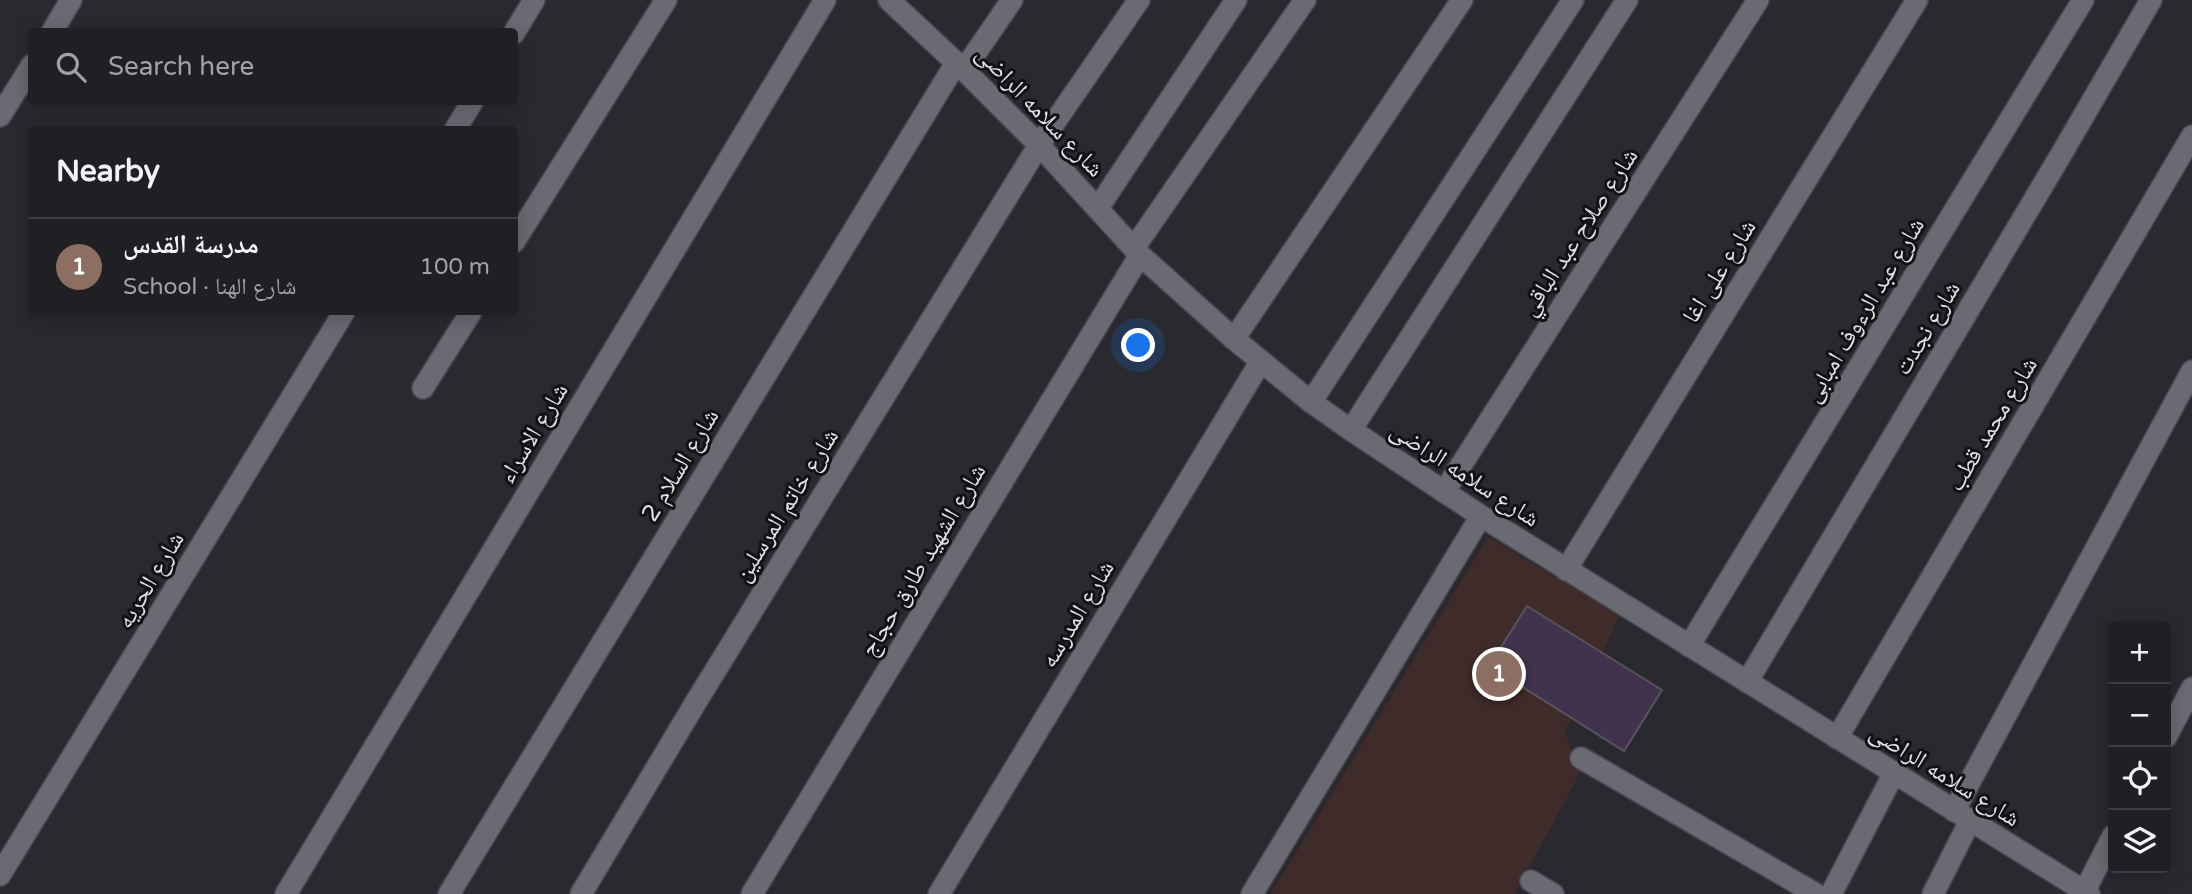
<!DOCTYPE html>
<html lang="en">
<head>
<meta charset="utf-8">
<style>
	body { margin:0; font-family:"Varela Round","Noto Naskh Arabic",sans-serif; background:#28272c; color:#f1f3f6 }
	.controls { position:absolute; right:21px; bottom:21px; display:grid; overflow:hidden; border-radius:7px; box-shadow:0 4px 18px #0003 }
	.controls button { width:63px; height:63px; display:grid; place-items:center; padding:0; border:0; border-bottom:2px solid #3d3d41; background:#201f24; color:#f1f3f6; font:35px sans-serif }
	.you { position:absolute; left:1139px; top:346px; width:24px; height:24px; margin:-18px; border:5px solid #fff; border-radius:50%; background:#1a73e8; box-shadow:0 0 0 10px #1a73e833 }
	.badge { display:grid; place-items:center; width:46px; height:46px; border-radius:50%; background:#b6c149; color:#fff; font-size:23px; font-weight:700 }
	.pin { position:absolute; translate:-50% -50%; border:4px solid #fff; box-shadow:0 2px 7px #0006 }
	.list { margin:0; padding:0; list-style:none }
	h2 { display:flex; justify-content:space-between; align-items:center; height:91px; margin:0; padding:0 28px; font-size:30px }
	h2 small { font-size:23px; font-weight:400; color:#a2a2a6 }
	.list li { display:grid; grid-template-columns:46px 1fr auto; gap:21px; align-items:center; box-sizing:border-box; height:98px; padding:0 28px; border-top:2px solid #3d3d41 }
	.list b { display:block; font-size:26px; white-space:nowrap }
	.list p { margin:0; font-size:23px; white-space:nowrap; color:#a2a2a6 }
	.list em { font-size:23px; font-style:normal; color:#a2a2a6 }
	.icon { flex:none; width:38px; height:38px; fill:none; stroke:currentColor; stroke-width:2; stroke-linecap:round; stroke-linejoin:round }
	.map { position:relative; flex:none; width:2192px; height:894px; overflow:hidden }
	.search { position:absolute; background:#201f24; box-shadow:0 4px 18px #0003; left:28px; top:28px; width:490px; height:77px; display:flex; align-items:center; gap:18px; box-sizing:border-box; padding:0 24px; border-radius:7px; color:#a2a2a6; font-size:26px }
	.panel { position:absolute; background:#201f24; box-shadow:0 4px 18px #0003; left:28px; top:126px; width:490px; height:189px; border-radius:7px }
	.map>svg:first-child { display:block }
	.education { fill:#3f2b29 }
	.building { fill:#41324d; stroke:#58545c; stroke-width:2 }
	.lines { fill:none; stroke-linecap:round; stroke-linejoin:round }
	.minor-casing { stroke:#48474e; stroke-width:24 }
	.minor { stroke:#6b6a72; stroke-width:21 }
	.labels { text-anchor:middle; stroke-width:6; stroke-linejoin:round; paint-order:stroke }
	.street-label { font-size:24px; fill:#e2e1e6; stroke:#121215 }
</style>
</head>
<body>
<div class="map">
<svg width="2192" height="894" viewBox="0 0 2192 894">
	<rect width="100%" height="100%" fill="#2a2930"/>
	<path class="education" d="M1488 537 1620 615 1565 732 1580 773 1515 894H1271Z"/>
	<path class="building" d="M1527 606 1662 690 1624 751 1489 666Z"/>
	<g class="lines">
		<g class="minor-casing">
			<g id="minor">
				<path d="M889 0 964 70 1039 145 1140 255 1234 339 1311 402 1351 430 1481 516 2089 894"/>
				<path d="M52 32 71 0"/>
				<path d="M514 33 534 0"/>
				<path d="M964 70 1012 0"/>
				<path d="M0 116 32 65"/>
				<path d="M455 130 472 102"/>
				<path d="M1098 208 1236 0"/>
				<path d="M514 242 666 0"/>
				<path d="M1134 248 1305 0"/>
				<path d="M1234 339 1462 0"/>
				<path d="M423 388 471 312"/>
				<path d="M1311 402 1573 0"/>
				<path d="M1351 430 1627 0"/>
				<path d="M1444 492 1758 0"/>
				<path d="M1566 570 1917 0"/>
				<path d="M1689 646 2083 0"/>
				<path d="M1747 682 2062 153 2151 0"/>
				<path d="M2166 737 2192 688"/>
				<path d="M1837 738 2192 136"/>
				<path d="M1581 758 1816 894"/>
				<path d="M1954 811 2192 371"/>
				<path d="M0 875 344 312"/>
				<path d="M1531 881 1553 894"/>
				<path d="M286 894 825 0"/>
				<path d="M449 894 956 63"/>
				<path d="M581 894 696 702 1039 145 1139 0"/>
				<path d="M752 894 1140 255"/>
				<path d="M939 894 1261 361"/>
				<path d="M1252 894 1481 516"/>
				<path d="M1831 894 1894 773"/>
				<path d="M1933 894 1970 821"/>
				<path d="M2083 894 2113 836"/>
			</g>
		</g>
		<use href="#minor" class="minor"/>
	</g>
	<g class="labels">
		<g class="street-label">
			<text transform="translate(1040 111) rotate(46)" y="8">شارع سلامه الراضى</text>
			<text transform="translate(1579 232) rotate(-57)" y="8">شارع صلاح عبد الباقي</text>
			<text transform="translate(1719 271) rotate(-58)" y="8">شارع على اغا</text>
			<text transform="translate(1864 310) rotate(-59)" y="8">شارع عبد الرءوف امبابى</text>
			<text transform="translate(1927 328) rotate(-59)" y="8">شارع نجدت</text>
			<text transform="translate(1992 424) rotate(-59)" y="8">شارع محمد قطب</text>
			<text transform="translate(533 433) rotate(-59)" y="8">شارع الاسراء</text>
			<text transform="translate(680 465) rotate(-59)" y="8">شارع السلام 2</text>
			<text transform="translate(1465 474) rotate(33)" y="8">شارع سلامه الراضى</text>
			<text transform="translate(786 505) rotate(-58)" y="8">شارع خاتم المرسلين</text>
			<text transform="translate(923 560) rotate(-59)" y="8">شارع الشهيد طارق حجاج</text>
			<text transform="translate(150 580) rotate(-59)" y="8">شارع الحريه</text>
			<text transform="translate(1077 614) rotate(-59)" y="8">شارع المدرسه</text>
			<text transform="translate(1945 775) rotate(32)" y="8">شارع سلامه الراضى</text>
		</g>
	</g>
</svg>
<div class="controls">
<button>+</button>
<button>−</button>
<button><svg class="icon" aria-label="locate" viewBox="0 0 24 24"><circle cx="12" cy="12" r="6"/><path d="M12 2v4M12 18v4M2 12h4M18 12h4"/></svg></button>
<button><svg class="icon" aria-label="layers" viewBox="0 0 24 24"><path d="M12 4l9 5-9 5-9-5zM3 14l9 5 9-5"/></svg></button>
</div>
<div class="you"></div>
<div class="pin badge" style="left:1499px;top:674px;background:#8d6e63">1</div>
<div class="search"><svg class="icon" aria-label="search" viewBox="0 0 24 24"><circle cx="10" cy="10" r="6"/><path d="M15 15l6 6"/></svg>Search here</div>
<section class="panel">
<h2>Nearby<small></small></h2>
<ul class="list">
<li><span class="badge" style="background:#8d6e63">1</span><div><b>مدرسة القدس</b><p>School · شارع الهنا</p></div><em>100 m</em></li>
</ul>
</section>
</div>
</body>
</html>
